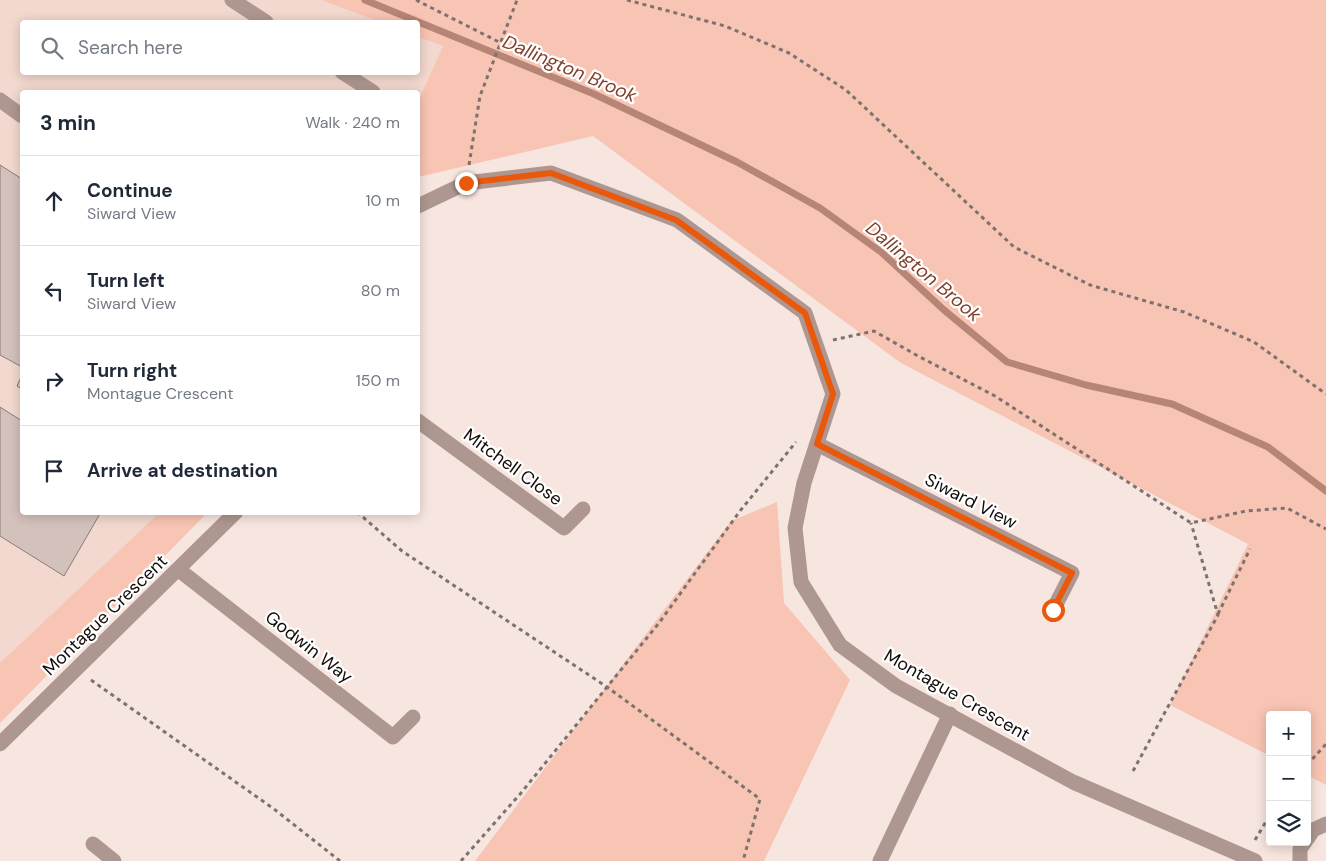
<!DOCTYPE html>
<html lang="en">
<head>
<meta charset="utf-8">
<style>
	body { margin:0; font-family:"DM Sans",sans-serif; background:#f2f2f3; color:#1f2937 }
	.controls { position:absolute; right:15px; bottom:15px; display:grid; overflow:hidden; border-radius:5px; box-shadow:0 2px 12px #0003 }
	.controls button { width:45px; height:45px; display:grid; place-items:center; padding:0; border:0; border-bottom:1px solid #e0e1e3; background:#fff; color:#1f2937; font:25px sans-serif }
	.stop { position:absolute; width:15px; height:15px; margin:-11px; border:4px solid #ea580c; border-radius:50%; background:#fff }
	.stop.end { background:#ea580c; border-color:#fff; box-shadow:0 1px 5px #0008 }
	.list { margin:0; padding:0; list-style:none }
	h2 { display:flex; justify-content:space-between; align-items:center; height:65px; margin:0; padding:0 20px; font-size:21px }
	h2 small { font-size:16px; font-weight:400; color:#747a83 }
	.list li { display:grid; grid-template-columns:32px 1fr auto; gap:15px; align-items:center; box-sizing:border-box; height:90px; padding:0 20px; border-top:1px solid #e0e1e3 }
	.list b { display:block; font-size:19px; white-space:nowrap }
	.list p { margin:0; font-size:16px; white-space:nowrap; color:#747a83 }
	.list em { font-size:16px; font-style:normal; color:#747a83 }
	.icon { flex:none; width:28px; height:28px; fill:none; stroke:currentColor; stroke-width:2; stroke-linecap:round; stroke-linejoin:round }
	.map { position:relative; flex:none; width:1326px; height:861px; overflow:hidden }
	.search { position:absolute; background:#fff; box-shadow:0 2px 12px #0003; left:20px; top:20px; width:400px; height:55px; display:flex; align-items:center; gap:12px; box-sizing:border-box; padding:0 18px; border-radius:5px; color:#747a83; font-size:19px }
	.panel { position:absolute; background:#fff; box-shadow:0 2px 12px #0003; left:20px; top:90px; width:400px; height:425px; border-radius:5px }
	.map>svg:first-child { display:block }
	.built { fill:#f2d8cf }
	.green { fill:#f8c4b3 }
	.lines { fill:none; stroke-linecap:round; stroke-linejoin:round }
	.stream { stroke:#b68575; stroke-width:7 }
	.building { fill:#d3c1bb; stroke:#8c7c77 }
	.path { stroke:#7e726e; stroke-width:3; stroke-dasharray:4 4; stroke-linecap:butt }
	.minor { stroke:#ae9790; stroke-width:15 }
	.route { stroke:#ea580c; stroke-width:6 }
	.labels { text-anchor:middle; stroke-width:4.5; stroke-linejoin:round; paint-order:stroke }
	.street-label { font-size:18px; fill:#120c0a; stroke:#fff }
	.water-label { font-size:19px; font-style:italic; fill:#80402b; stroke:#fff }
</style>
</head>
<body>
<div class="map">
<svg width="1326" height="861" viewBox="0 0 1326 861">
	<rect width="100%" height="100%" fill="#f7e5df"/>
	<path class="built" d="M0 0H321L380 22H22V72H418V37L443 46 418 101V92H22V512L159 513 0 663Z"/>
	<g class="green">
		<path d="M321 0H1326V785L1307 775V715H1270V756L1170 705 1248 544 901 363 593 136 418 177V101L443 46 418 37V22H380Z"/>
		<path d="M777 502 784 603 850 680 764 861H475L731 521Z"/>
		<path d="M159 513H207L0 723V663Z"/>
	</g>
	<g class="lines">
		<path class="stream" d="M365 0 594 94 737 162 820 208 881 252 944 310 1007 362 1086 385 1172 404 1268 447 1326 491"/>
	</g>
	<g class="building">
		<path d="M0 165 22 179V367L0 355Z"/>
		<path d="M22 375V389L17 386Z"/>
		<path d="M0 407 22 421V512H101L64 576 0 536Z"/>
	</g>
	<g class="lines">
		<g class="path">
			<path d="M416 0 501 43"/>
			<path d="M627 0 725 26 789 53 846 90 1014 247 1090 285 1184 312 1254 342 1326 394"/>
			<path d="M469 165 480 96 517 0"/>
			<path d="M833 340 874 331 918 356 995 396 1191 523 1246 511 1287 508 1326 529"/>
			<path d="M357 512 402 551 607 687 760 799 743 861"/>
			<path d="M1218 614 1250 549"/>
			<path d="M91 680 274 809 340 861"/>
			<path d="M1307 765 1326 744"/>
			<path d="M1133 771 1218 615 1191 523"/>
			<path d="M1255 840 1270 815"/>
			<path d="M461 861 521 793 659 623 740 511 796 442"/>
		</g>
		<g class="minor">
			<path d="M232 0 266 22"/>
			<path d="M342 72 373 92"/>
			<path d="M0 100 22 116"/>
			<path d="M418 206 466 183 551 173 677 220 805 313 833 394 804 483 795 528 801 582 840 645 896 686 1073 782 1255 861"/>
			<path d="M418 421 564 528 583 509"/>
			<path d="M817 444 1072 573 1053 610"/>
			<path d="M179 570 393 737 413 717"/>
			<path d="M0 744 236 512"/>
			<path d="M1307 839 1313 830 1326 824"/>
			<path d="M93 844 114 861"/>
			<path d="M880 861 950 714"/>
			<path d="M1300 861V849L1305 842"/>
		</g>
	</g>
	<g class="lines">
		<path class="route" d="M466 183 551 173 676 220 805 313 833 394 817 444 1072 573 1053 610"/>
	</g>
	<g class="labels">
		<g class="street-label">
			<text transform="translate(513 467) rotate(36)" y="6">Mitchell Close</text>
			<text transform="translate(971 501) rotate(27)" y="6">Siward View</text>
			<text transform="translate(105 615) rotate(-44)" y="6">Montague Crescent</text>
			<text transform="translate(309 647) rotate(38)" y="6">Godwin Way</text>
			<text transform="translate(957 695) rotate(30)" y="6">Montague Crescent</text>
		</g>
		<g class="water-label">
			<text transform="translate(570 68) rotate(23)" y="7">Dallington Brook</text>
			<text transform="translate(924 271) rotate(40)" y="7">Dallington Brook</text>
		</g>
	</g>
</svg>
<div class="controls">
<button>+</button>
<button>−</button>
<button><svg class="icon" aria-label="layers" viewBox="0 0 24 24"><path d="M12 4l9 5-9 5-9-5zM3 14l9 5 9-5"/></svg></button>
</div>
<div class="stop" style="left:1053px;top:610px"></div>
<div class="stop end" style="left:466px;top:183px"></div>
<div class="search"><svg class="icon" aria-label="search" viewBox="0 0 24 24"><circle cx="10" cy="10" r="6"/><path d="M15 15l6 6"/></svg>Search here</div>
<section class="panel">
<h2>3 min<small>Walk · 240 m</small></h2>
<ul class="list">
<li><svg class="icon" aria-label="ahead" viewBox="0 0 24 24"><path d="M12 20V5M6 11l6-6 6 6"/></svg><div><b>Continue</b><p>Siward View</p></div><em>10 m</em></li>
<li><svg class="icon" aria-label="left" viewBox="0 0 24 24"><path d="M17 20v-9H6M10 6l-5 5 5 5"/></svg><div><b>Turn left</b><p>Siward View</p></div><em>80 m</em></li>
<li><svg class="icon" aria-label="right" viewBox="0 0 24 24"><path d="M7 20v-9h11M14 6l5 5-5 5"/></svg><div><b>Turn right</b><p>Montague Crescent</p></div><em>150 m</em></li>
<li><svg class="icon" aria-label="arrive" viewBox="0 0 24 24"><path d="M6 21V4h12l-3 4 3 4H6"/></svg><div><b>Arrive at destination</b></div></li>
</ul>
</section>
</div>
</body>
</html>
